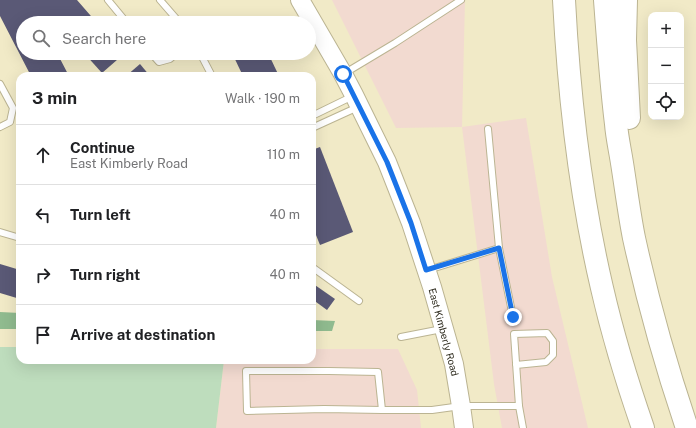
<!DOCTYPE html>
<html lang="en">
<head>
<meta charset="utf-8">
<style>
	body { margin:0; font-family:"Public Sans",sans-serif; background:#f6f6f6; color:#202124 }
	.controls { position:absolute; right:12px; top:12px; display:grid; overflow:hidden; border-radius:8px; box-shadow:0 4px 16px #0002 }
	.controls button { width:36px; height:36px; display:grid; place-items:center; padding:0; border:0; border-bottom:1px solid #e0e0e0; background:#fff; color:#202124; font:20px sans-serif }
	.stop { position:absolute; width:12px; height:12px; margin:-9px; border:3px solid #1a73e8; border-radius:50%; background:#fff }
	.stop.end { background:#1a73e8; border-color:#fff; box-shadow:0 1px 4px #0008 }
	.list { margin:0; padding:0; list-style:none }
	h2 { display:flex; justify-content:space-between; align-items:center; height:52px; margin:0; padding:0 16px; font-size:17px }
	h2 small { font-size:13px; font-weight:400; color:#757577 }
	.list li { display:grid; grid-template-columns:26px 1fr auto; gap:12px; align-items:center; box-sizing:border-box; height:60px; padding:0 16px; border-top:1px solid #e0e0e0 }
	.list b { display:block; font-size:15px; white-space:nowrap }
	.list p { margin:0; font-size:13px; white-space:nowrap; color:#757577 }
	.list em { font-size:13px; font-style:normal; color:#757577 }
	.icon { flex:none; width:22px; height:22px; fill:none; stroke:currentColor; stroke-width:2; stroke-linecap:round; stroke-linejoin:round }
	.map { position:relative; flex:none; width:696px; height:428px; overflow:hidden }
	.search { position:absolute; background:#fff; box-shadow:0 4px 16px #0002; left:16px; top:16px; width:300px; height:44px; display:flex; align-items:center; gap:10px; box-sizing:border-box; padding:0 14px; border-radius:22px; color:#757577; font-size:15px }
	.panel { position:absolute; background:#fff; box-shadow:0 4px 16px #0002; left:16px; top:72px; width:300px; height:292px; border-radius:12px }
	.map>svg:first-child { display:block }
	.commercial { fill:#f2dad0 }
	.green { fill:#beddbd }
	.forest { fill:#90bb8f }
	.building { fill:#5a5976 }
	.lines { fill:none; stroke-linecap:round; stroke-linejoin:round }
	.service-casing { stroke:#bbb492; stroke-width:8 }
	.secondary-casing { stroke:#bbb492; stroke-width:20 }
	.motorway-casing { stroke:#bbb492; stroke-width:24 }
	.service { stroke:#fff; stroke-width:6 }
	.secondary { stroke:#fff; stroke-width:18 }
	.motorway { stroke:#fff; stroke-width:22 }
	.route { stroke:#1a73e8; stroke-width:5 }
	.labels { text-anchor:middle; stroke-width:4; stroke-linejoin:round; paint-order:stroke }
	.street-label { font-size:10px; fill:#2d2a1d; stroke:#fff }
</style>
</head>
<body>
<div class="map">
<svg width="696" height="428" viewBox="0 0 696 428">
	<rect width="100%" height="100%" fill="#f1eac7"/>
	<g class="commercial">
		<path d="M332 0H465L462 127 526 118 552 277 588 428H502L494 384 462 127 396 128Z"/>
		<path d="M312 349H398L417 390 421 428H216L224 360H312Z"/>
	</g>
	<path class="green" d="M0 347H20V360H224L216 428H0Z"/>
	<g class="forest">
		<path d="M0 312 20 313V329H0Z"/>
		<path d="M312 320 335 321 332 331H312Z"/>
	</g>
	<g class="building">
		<path d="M0 0H77L97 23H23V53H57L69 76H31L0 16Z"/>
		<path d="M84 53H125L102 73Z"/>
		<path d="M232 53H268L279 76H243Z"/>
		<path d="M140 64 150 76H126Z"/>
		<path d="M320 147 353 232 320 245 312 225V150Z"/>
		<path d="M0 264 20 270V299L0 293Z"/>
		<path d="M312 283 335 299 327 310 312 299Z"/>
	</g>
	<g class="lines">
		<g class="service-casing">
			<g id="service">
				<path d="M108 0 127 23"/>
				<path d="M160 0 180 23"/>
				<path d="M151 53 159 62 170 59 177 53"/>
				<path d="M200 53 212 76"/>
				<path d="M345 73 395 43 461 0"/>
				<path d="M0 84 13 108 10 122 0 127"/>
				<path d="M312 116 353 96"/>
				<path d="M312 128 358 107"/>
				<path d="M488 129 499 248 513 317"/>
				<path d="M0 232 20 238"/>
				<path d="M312 267 359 301"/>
				<path d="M428 270 499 248"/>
				<path d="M401 337 442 329"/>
				<path d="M516 365 546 362 553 355V341L547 333 514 334 519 406 523 428"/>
				<path d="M246 371H329L378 372 382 410 324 409 247 411Z"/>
				<path d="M382 410H432L461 406H519"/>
			</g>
		</g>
		<g class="secondary-casing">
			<path id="secondary" d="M300 0 343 74 354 95 387 162 411 223 432 287 454 364 461 406 464 428"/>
		</g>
		<g class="motorway-casing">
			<g id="motorway">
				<path d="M564 0C569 97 580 194 602 288 613 336 627 382 643 428"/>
				<path d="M605 0C608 41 611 83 616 124 617 137 620 150 622 163 626 188 629 213 634 238 648 302 666 366 687 428"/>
				<path d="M626 0 625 40 629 118"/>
			</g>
		</g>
		<use href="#service" class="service"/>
		<use href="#secondary" class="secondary"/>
		<use href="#motorway" class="motorway"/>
	</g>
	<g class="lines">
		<path class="route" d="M343 74 387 162 411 223 426 270 499 248 513 317"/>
	</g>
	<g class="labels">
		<g class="street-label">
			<text transform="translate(444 332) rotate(75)" y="4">East Kimberly Road</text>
		</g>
	</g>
</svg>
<div class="controls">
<button>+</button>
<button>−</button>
<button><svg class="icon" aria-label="locate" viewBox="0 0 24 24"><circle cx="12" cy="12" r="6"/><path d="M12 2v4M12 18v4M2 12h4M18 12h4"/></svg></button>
</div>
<div class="stop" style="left:343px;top:74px"></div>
<div class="stop end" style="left:513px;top:317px"></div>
<div class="search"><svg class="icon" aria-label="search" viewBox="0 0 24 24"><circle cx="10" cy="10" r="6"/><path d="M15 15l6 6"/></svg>Search here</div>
<section class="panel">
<h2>3 min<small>Walk · 190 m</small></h2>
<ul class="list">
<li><svg class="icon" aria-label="ahead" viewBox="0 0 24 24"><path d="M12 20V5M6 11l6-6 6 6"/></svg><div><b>Continue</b><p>East Kimberly Road</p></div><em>110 m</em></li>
<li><svg class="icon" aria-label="left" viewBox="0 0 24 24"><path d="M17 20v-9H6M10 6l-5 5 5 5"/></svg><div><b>Turn left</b></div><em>40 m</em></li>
<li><svg class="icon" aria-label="right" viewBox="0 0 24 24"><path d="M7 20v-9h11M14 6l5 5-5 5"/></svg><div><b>Turn right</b></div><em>40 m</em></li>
<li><svg class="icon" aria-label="arrive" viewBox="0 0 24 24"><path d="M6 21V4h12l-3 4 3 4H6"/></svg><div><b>Arrive at destination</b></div></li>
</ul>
</section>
</div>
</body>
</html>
